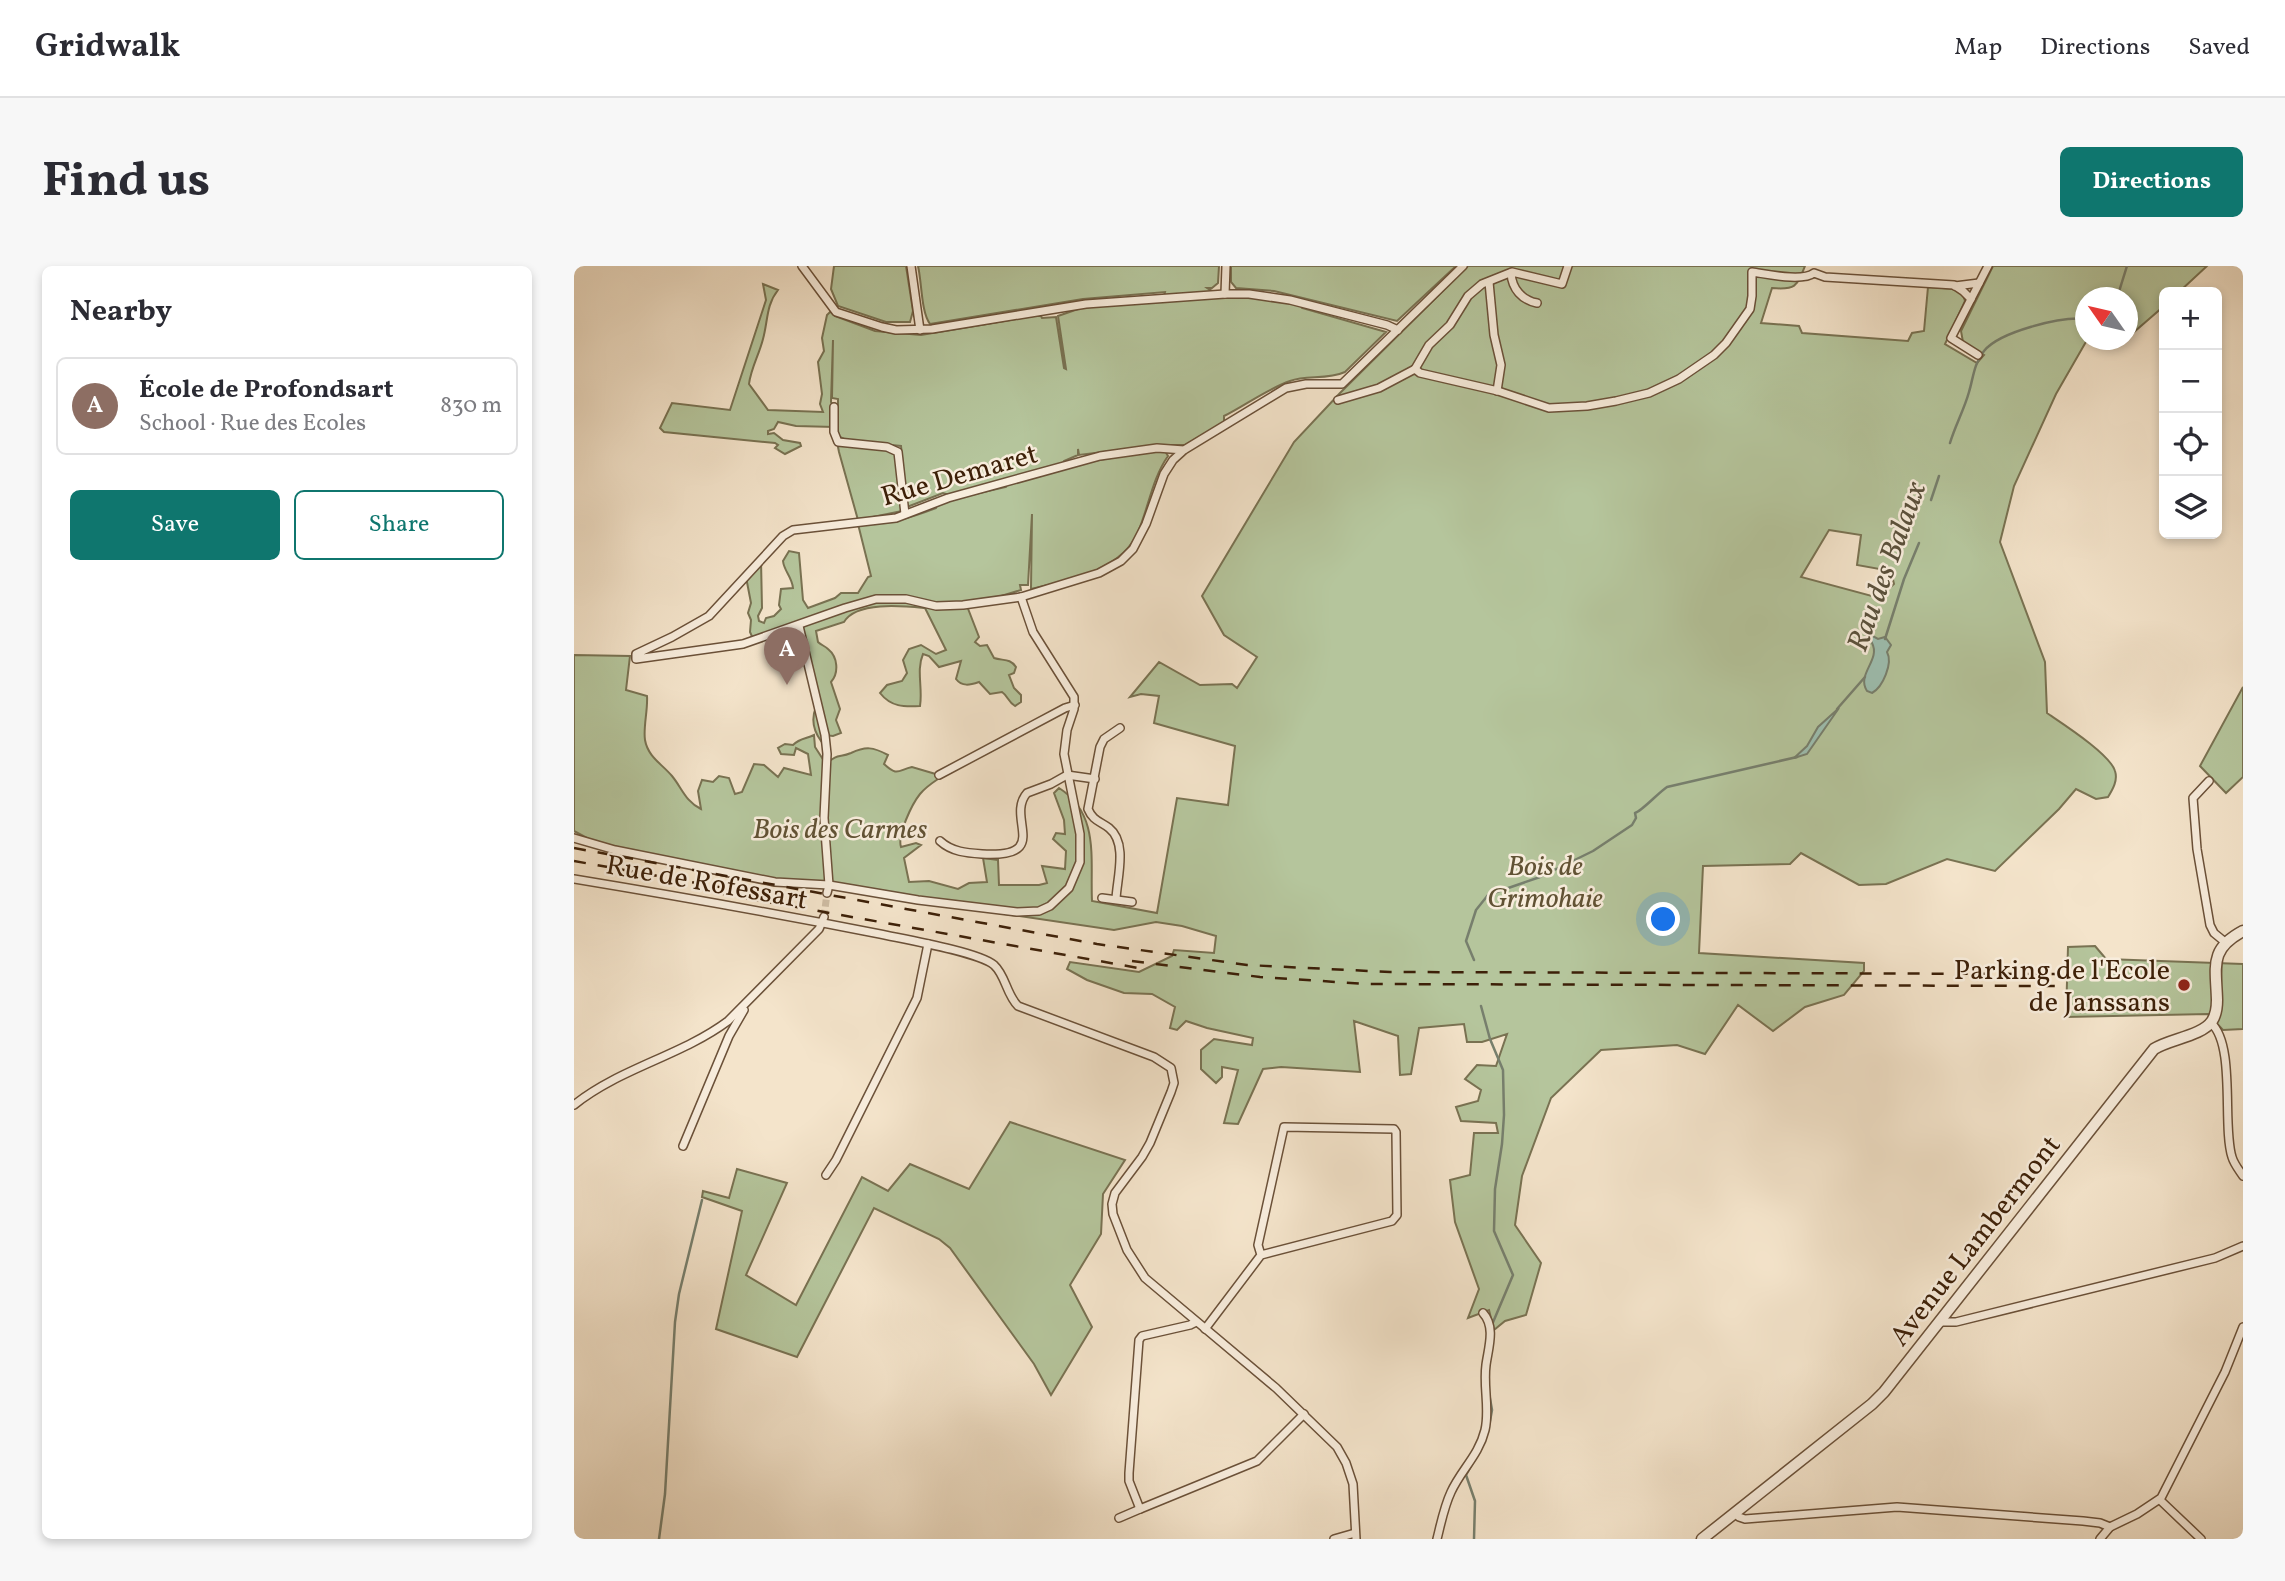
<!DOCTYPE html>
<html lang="en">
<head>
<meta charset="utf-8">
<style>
	body { margin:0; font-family:Vollkorn,serif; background:#f7f7f7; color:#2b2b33 }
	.controls { position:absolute; right:21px; top:21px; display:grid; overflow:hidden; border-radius:10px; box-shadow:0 4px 10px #0003 }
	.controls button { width:63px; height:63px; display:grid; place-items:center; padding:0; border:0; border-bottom:2px solid #e1e1e2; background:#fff; color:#2b2b33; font:35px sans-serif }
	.compass { position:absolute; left:1501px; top:21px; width:63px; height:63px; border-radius:50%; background:#fff; box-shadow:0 4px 10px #0003; rotate:304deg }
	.you { position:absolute; left:1090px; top:654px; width:24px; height:24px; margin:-18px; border:5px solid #fff; border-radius:50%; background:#1a73e8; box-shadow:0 0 0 10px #1a73e833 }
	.badge { display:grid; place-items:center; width:46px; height:46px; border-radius:50%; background:#0f766e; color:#fff; font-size:23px; font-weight:700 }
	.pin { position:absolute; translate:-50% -58px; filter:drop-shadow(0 2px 4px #0008) }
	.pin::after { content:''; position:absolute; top:37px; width:24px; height:21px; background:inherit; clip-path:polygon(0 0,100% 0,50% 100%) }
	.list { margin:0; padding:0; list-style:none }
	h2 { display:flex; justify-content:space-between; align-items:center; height:91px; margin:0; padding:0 28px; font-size:30px }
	h2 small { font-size:23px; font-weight:400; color:#7c7c81 }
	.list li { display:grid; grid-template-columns:46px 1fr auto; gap:21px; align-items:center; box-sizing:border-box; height:98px; margin:0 14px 14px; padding:0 14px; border:2px solid #e1e1e2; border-radius:10px }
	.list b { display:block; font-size:26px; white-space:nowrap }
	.list p { margin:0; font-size:23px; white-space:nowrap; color:#7c7c81 }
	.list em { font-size:23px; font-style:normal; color:#7c7c81 }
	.actions { display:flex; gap:14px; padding:21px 28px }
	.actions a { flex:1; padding:16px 0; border:2px solid #0f766e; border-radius:10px; text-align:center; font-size:24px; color:#0f766e }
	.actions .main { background:#0f766e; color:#fff }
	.icon { flex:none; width:38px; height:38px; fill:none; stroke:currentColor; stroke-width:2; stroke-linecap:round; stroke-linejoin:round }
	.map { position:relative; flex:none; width:1669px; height:1273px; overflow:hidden; border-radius:10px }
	header { display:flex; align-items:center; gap:42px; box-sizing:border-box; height:98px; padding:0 35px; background:#fff; border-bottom:2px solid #e1e1e2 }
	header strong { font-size:33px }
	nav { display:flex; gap:38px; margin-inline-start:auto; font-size:24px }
	.intro { display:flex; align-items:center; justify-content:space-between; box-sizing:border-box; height:168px; padding:0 42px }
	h1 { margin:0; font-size:49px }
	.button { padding:18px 32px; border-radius:10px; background:#0f766e; color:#fff; font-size:24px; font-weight:700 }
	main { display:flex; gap:42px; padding:0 42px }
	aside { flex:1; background:#fff; border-radius:10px; box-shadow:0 4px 10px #0003 }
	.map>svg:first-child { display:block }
	.green { fill:#b5c59c; stroke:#797252; stroke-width:2; fill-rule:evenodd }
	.water { fill:#9dbfb1; stroke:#777f6d; stroke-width:2 }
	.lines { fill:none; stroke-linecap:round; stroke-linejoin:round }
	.stream { stroke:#777f6d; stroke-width:2.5 }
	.minor-tunnel { stroke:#cfbda4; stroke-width:7; stroke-dasharray:7 3.5; stroke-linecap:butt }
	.minor-casing { stroke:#6b5139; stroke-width:10 }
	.tertiary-casing { stroke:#6b5139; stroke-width:13 }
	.minor { stroke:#f8eddd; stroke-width:7 }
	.tertiary { stroke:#f8eddd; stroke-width:10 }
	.rail { stroke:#3d2008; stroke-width:2.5; stroke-dasharray:12 12; stroke-linecap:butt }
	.poi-dot { fill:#8f2418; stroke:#f8eddd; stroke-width:2.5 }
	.labels { text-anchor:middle; stroke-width:5; stroke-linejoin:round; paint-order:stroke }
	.street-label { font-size:28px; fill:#3d2008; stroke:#f8eddd }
	.park-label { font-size:28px; font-style:italic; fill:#615234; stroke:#f8eddd }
	.poi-label { font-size:28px; fill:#3d2008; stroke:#f8eddd; text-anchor:end }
	.water-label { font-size:30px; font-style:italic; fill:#5a503b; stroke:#f8eddd }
</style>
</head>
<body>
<header>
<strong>Gridwalk</strong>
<nav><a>Map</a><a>Directions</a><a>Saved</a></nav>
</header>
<div class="intro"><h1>Find us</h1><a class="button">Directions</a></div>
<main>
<aside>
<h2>Nearby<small></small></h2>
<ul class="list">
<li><span class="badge" style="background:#8d6e63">A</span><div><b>École de Profondsart</b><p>School · Rue des Ecoles</p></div><em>830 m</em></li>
</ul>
<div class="actions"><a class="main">Save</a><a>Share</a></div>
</aside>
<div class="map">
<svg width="1669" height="1273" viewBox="0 0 1669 1273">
	<rect width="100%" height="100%" fill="#f4e4cb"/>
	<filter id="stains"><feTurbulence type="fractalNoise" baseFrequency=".00286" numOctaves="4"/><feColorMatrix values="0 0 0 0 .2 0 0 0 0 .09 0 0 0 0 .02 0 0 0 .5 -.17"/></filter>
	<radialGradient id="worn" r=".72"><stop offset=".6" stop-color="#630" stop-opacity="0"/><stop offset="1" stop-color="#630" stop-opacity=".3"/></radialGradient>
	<g class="green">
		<path d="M260 0H332L339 45 336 56H312L264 40 257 23Z"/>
		<path d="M344 0H645L644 17 638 22H633C642 29 654 25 665 25 686 24 707 33 726 38L728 42 812 66 771 106C753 114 733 109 716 115 693 123 672 139 650 150V156L611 179H585L505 189 504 183V189L490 195 488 200 568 187 591 185 594 190C578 213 575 240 564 266 548 305 494 314 457 323L458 248 454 319H446L447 324 427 330V333L393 340 405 371 401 376 406 380 413 379 420 392C429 395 436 392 442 401L440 407 435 409 440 422 447 429V436L441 440C434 436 434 430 428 426L416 428 405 416C396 419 388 421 382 413L387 395 365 401 355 390 349 388C342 404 349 423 346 440 330 441 317 441 306 427L313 419 328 415 333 407 329 394 335 383 347 379 362 388 372 384 351 342C330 340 282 335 270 356L242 365 244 376C247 379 251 380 254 383 264 391 265 407 257 416L266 443 262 454 267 467 259 470 251 469 247 475C239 464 237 453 242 441L225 360 180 375 176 366 177 354 174 347 177 337 172 311 187 294 188 342 184 350 185 355 190 357 192 352 200 350 207 343 205 339 207 323 219 322C218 311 210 305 209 295L215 285 225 287 229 334 234 342 261 332 267 327H284L294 311 297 310 284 258C313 259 336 252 362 242L363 239 375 234 432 221 434 216 375 229 369 227 333 241 327 180 274 175 264 170V133L258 132 259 74 257 136 260 141V161L222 160 204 156 200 163 194 165V168L200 167 209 174 226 177 227 180 211 188 201 182 204 179 201 177 90 166 86 162 98 137 156 144 192 34 189 18 204 24C192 39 194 55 189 73 185 89 177 102 175 118L194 144 249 146 246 138 248 128 244 96 250 85 248 72 253 49 256 46 260 47 261 50 301 65 347 69 460 50H467L468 52 482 51 490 102 492 103 484 50 507 42 589 34 591 26 509 33 356 58C347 46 348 17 344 0Z"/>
		<path d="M657 0H882L823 55 700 25 662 22 657 16Z"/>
		<path d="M894 0H1231C1223 21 1221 24 1198 22L1187 57 1225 60 1228 67 1334 75 1338 67 1350 65 1354 21 1382 23 1389 29 1391 35 1371 78 1403 97 1410 89 1389 76 1387 65 1419 0H1633L1605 26H1590V40L1560 66 1554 67V32H1512V74H1513L1482 128 1440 220 1426 276 1471 396 1473 447C1489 458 1536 488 1541 505 1544 514 1539 523 1534 531L1522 533 1502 523 1485 543 1421 605 1373 593 1312 618 1285 619 1227 587 1216 598 1129 600 1125 687 1290 697V705L1270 729 1231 741 1199 765 1164 739 1131 788 1103 779 1027 784 977 832 948 910 941 959 967 997 952 1049 931 1055 920 1064 915 1044 894 1052 905 1023 881 956 876 914 896 909 900 867H924L922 857 887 855 882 841 904 835 907 824 891 813 903 799 922 800 933 768 908 776H893L890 758 845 762 837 808 826 809 824 770 780 755 786 806 707 801 689 803 664 858 650 857 664 804 648 801V811L642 817 627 803V784L640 773 678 779 679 772 633 762 612 755 603 764 596 762 601 741 578 728 550 727 513 714 493 703 496 696 565 706 598 690 600 684 640 687 642 670 608 660 582 656 540 664 193 613 24 578 0 565V389L56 390 52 424 73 430C74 444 69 462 71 474 74 491 88 498 98 510 108 522 111 535 127 543L124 525 128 514 139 516 145 510 155 512 161 528 168 526 180 498 190 499 204 511 210 502 237 509 234 488 222 482 220 489 207 488 204 482 211 478 219 479C226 472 232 473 240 469L241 481 252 498C264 487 265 492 277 487 292 480 299 481 314 489L310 498C324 511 324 504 338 501L365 509 364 513C358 517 351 522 346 528 338 538 323 569 327 581L342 577 347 579 330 592 335 616 355 615 384 623 395 617 413 616 409 592 424 594 425 619H465L473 617 468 600 491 603 492 585 479 573 482 567 491 568 490 554 480 527 485 522C526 548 516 593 518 635L583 647 603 532 654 539 661 480 580 457 585 430 567 428 556 431 585 396 626 419 658 418 663 422 683 391 650 369 628 330 720 176 766 127ZM1255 264 1287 269 1283 299 1317 305 1320 318 1305 332 1227 311Z"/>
		<path d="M266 179 314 184 322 189 328 245 284 254 265 186 264 181Z"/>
		<path d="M1669 421V511L1652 527 1626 500Z"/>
		<path d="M1521 680 1532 693 1669 698V763L1649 764 1634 748 1492 751 1494 681Z"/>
		<path d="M436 856 551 894 529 928 527 968 496 1019 518 1061 477 1129 460 1098 376 982 365 973 300 942 223 1091 142 1063 168 945 128 931 129 925 155 932 163 903 213 917 172 1009 222 1039 288 911 314 925 336 898 395 923Z"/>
	</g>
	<g class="water">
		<path d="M1293 367 1304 373 1311 371 1317 379 1313 386C1319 397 1309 421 1298 427L1293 425C1282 408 1307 394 1298 377 1297 373 1293 371 1291 368Z"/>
		<path d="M1265 442 1233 488 1220 492 1233 480 1244 461Z"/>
	</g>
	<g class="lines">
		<g class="stream">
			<path d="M1543 32 1553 0"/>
			<path d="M1376 177C1381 160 1390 144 1395 126 1399 113 1400 97 1410 85 1425 66 1487 50 1512 53"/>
			<path d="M1357 234 1365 210"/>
			<path d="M1311 373 1330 313 1345 277"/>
			<path d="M1263 443 1291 411"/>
			<path d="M900 694 892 675 902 644 914 629 966 611 1019 585 1058 559 1062 552 1061 547C1068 545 1084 527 1093 521L1223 491"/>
			<path d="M907 740 916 773 929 804 930 849 928 878 921 923 920 965 939 1009 917 1061"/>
			<path d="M915 1127 918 1144 916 1155"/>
			<path d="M85 1273 91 1228 101 1056 105 1028 128 934"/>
			<path d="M900 1273 901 1235 892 1209 906 1184"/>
		</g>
		<path class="minor-tunnel" d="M250 651 253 627"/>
		<g class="minor-casing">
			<g id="minor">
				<path d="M228 0 262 46 308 61 322 64 358 63 512 38 651 28H675L716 34 813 59 824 64"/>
				<path d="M337 0 346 64"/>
				<path d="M937 7C938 23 948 34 963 37"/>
				<path d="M915 16 920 69 927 99 923 125"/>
				<path d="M1381 20 1405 17"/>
				<path d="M651 28 652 0"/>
				<path d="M1404 89 1377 72 1414 0"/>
				<path d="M841 103 855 79 876 59 894 30 908 18 938 6 988 18 994 0"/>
				<path d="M764 134 805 122 841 103 846 107 924 125 975 142 1013 140 1042 135 1075 127 1105 113 1140 89 1152 77 1176 43 1178 30V6C1193 8 1228 16 1240 7L1251 11 1380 19 1389 25 1397 33"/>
				<path d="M260 141V166L264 176 313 181 324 186 331 248"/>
				<path d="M610 184 583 182 526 190 374 232 322 252 219 264 209 270 135 350 98 371 62 388V393L169 378 271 342 302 333H332L362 340 389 339 447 331 525 307 547 295 559 283 572 258 590 208 599 194 610 184 712 122 732 118H768L889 0"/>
				<path d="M225 360 251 469 253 488 250 552 255 619 253 627"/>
				<path d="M365 509 491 442 501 439"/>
				<path d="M1635 515 1619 532 1623 583 1636 659 1640 667 1651 676"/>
				<path d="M0 572 41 584 201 616 255 619 344 634 443 646 465 645 476 640 495 622 506 596V568L490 488 493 464 500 443V431L459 366 447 331"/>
				<path d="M366 575C378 586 393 587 408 588 479 592 431 552 453 527L477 518 493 509 521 513"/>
				<path d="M0 613C103 630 204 648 306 668 329 673 405 686 420 699 432 710 432 728 444 740L580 791 597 802 600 817 597 826 576 877 568 891 541 927 538 938 539 948 553 984 571 1012 702 1122 763 1181 772 1197 779 1218 782 1273"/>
				<path d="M528 632 558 636"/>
				<path d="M542 633C543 612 554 577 535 562 526 555 519 555 514 543L526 481 530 473 546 462"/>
				<path d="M1637 757C1662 779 1648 860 1658 891 1660 898 1665 904 1669 910"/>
				<path d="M0 839C46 802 107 790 154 755L245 663 250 651"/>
				<path d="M109 880 155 770 170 744"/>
				<path d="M252 909 262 894 343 732 354 678"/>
				<path d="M622 1056 616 1059 568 1070 565 1074 555 1207V1215L566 1243 683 1195 730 1148"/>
				<path d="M1366 1056H1382L1641 992 1669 980"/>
				<path d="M631 1063 687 989 818 955 823 949 822 866 820 863 710 861 684 979 687 989"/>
				<path d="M1586 1234 1627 1273"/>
				<path d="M1161 1247 1165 1251 1171 1253 1323 1241 1509 1255 1526 1257 1536 1261"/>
				<path d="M545 1252 566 1243"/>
				<path d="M760 1273 781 1267"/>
				<path d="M863 1273C867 1257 870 1241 877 1226 887 1204 905 1189 911 1164 916 1143 909 1121 912 1099 914 1083 922 1061 909 1047"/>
				<path d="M1526 1273 1536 1261 1563 1248 1587 1232 1651 1106 1669 1061"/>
			</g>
		</g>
		<g class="tertiary-casing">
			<path id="tertiary" d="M1128 1273 1298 1138 1310 1126 1580 783C1595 773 1628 770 1638 755 1642 749 1643 742 1643 734 1642 700 1635 683 1669 665"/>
		</g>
		<use href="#minor" class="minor"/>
		<use href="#tertiary" class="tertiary"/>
		<g class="rail">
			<path d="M0 582 523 678 673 699 816 706 1482 708"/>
			<path d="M0 595 162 624"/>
			<path d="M149 628 570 703"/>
			<path d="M558 695 686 711 793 718 1482 720"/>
		</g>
	</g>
	<circle class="poi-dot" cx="1610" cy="719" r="7"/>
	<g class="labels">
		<g class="street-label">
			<text transform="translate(385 208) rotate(-16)" y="10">Rue Demaret</text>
			<text transform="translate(133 615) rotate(10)" y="10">Rue de Rofessart</text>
			<text transform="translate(1400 974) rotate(-52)" y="10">Avenue Lambermont</text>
		</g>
		<g class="park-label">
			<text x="266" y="572">Bois des Carmes</text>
			<text x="971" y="609">Bois de<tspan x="971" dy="32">Grimohaie</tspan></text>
		</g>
		<g class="poi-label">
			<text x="1596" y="713">Parking de l'Ecole<tspan x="1596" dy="32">de Janssans</tspan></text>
		</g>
		<g class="water-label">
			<text transform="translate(1312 300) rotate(-70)" y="10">Rau des Balaux</text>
		</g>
	</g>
	<rect width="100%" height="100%" filter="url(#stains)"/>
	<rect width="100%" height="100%" fill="url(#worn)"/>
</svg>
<div class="controls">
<button>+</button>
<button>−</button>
<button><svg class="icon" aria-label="locate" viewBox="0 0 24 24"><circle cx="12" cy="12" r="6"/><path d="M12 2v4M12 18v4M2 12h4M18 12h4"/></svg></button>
<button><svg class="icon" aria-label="layers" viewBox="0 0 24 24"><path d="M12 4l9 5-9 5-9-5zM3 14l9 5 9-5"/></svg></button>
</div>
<svg class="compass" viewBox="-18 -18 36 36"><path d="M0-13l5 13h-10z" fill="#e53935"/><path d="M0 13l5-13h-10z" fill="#7c7c81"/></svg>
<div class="you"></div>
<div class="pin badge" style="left:213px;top:419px;background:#8d6e63">A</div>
</div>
</main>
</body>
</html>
